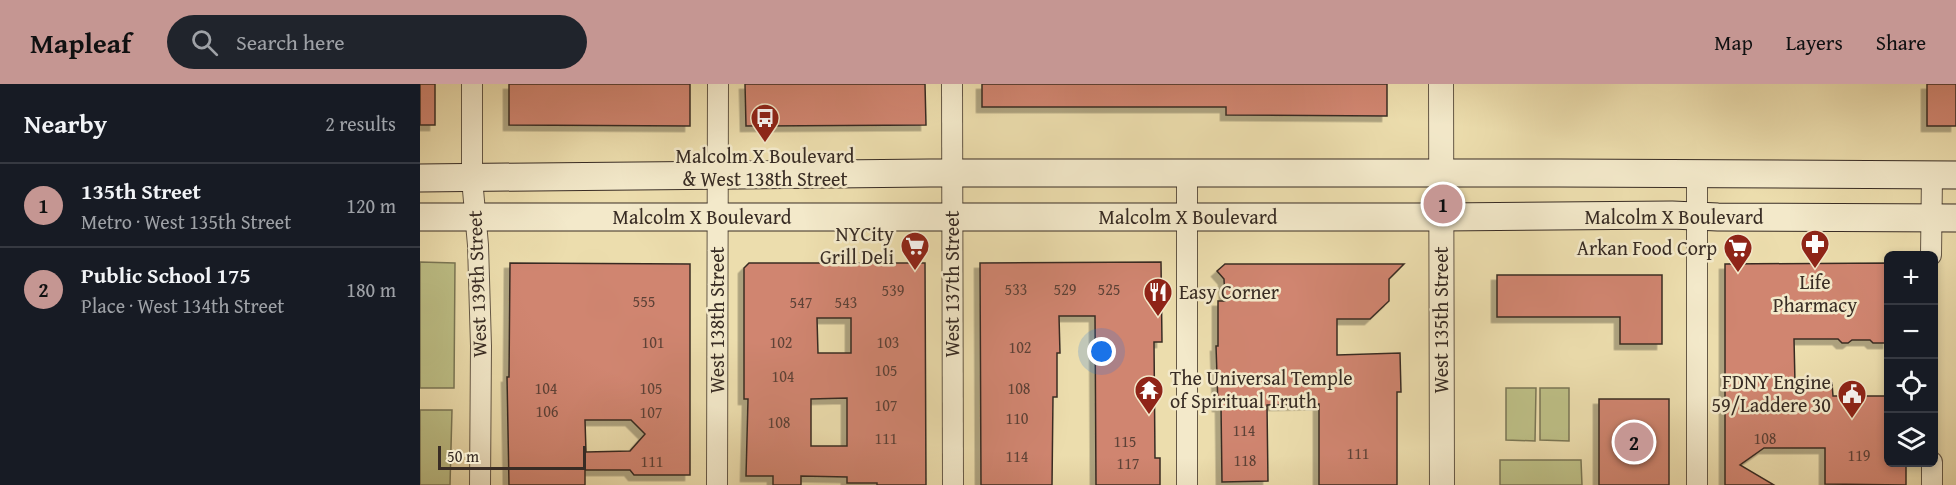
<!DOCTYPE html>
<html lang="en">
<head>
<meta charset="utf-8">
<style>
	body { margin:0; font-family:"Gentium Book Plus",serif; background:#20242c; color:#f1f3f6 }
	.controls { position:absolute; right:18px; bottom:18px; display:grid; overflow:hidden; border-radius:9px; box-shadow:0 3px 9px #0003 }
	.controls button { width:54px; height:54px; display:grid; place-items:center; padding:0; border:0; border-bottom:2px solid #363941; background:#171b24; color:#f1f3f6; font:30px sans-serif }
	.scale { position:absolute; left:18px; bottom:15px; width:148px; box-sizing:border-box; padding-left:6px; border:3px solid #382c24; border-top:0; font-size:16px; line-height:21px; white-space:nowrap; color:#382c24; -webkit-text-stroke:4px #f3e9ca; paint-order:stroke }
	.you { position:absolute; left:682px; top:268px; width:21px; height:21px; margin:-15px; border:4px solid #fff; border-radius:50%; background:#1a73e8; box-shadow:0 0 0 9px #1a73e833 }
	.badge { display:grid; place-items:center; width:39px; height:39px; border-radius:50%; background:#c59692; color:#111; font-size:20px; font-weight:700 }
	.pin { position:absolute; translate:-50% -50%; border:3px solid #fff; box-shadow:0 2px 6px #0006 }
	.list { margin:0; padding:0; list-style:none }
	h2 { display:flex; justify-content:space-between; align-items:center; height:78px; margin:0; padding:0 24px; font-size:26px }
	h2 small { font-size:20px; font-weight:400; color:#9ea1a6 }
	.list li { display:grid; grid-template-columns:39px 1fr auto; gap:18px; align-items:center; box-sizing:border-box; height:84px; padding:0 24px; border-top:2px solid #363941 }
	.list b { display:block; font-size:22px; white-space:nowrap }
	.list p { margin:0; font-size:20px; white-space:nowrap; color:#9ea1a6 }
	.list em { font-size:20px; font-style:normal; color:#9ea1a6 }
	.icon { flex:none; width:33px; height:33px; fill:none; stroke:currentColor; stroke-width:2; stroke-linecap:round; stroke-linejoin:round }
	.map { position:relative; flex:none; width:1536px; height:401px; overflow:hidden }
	header { display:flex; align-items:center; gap:36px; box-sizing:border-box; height:84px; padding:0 30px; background:#c59692; color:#111 }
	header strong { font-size:28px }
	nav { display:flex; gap:33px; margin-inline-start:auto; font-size:21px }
	.search { width:420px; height:54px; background:#20242c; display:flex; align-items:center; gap:15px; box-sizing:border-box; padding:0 21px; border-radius:33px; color:#9ea1a6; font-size:22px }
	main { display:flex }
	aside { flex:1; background:#171b24 }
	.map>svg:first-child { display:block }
	.green { fill:#bdbf86; stroke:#7a7655; stroke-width:1.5 }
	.building { fill:#d0856f; stroke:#382c24; stroke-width:1.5; fill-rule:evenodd; filter:url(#shadow) }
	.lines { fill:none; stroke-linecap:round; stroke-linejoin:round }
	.minor-casing { stroke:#655846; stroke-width:22 }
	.tertiary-casing { stroke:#655846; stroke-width:26 }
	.secondary-casing { stroke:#382c24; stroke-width:29 }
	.minor { stroke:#f3e9ca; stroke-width:20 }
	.tertiary { stroke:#f3e9ca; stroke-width:24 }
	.secondary { stroke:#f3e9ca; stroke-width:27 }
	.labels { text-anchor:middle; stroke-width:5; stroke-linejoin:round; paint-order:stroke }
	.number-label { font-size:16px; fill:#5e4237 }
	.poi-label { font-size:20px; fill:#382c24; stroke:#f3e9ca; text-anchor:end }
	.street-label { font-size:20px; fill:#382c24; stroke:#f3e9ca }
</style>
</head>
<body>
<header>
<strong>Mapleaf</strong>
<div class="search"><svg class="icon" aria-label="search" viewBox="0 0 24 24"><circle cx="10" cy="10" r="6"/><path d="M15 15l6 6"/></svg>Search here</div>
<nav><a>Map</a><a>Layers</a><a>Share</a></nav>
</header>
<main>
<aside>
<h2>Nearby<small>2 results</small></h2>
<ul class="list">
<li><span class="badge">1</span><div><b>135th Street</b><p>Metro · West 135th Street</p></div><em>120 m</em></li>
<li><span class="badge">2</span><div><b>Public School 175</b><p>Place · West 134th Street</p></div><em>180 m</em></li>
</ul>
</aside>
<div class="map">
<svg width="1536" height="401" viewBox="0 0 1536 401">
	<defs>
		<filter id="shadow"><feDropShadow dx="-5.5" dy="5.5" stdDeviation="0" flood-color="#0004"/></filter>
	</defs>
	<rect width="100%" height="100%" fill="#ecddad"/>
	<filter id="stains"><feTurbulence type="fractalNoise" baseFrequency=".00333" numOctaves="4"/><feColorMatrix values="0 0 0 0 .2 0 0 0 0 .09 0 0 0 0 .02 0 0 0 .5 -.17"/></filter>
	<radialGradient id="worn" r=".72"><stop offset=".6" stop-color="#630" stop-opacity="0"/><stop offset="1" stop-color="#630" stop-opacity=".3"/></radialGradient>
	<g class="green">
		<path d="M0 178 35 179 34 304H0Z"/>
		<path d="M1086 304H1116L1115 357 1086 356Z"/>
		<path d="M1120 304H1149V357L1120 356Z"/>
		<path d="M0 326H32L30 401H0Z"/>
		<path d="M1080 376H1161L1162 401H1080Z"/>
	</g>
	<g class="building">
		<rect x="0" y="0" width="15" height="41"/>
		<path d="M89 0H270V42L89 41Z"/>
		<path d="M325 0H505L506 41 326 42Z"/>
		<path d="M562 0H967V32L806 31V23H562Z"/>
		<rect x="1507" y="0" width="29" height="42"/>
		<path d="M741 178 742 258H734L735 374H740V401H676L675 232H639L640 269H637V313H633L632 401H561L560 179Z"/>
		<path d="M90 179 270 180V391H214L210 386H165V401H89L87 293H89ZM165 336H211L225 350 210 367 166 368Z"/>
		<path d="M329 179H505L506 401H457V399H427V393L381 392V401H353V392H326L328 315H324V184ZM397 234H431V269H398ZM427 314V362H391V315Z"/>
		<path d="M1468 179V259H1453L1450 256H1432L1428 259H1422L1418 255H1374L1375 299H1412L1413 312H1468V378H1486V401L1405 400V364H1344L1320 381 1354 401H1305V180Z"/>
		<path d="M805 180H984L969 195V217L950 235H917V271L980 269 981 308H977V401H899V320L847 321 848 397 802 398 801 322H798L796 262H798V217H805L804 195 797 187Z"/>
		<path d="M1077 191H1242V260H1200V233H1077Z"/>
		<rect x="1179" y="315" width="70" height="86"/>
	</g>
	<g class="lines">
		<g class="minor-casing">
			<g id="minor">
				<path d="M52 0V95L58 161 61 262 60 401"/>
				<path d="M532 0 533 401"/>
				<path d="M767 89V401"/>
				<path d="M1277 91V401"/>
				<path d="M1511 171 1512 92"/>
				<path d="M1512 378V401"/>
				<path d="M297 401 298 0"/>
			</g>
		</g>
		<g class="tertiary-casing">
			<path id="tertiary" d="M1021 0 1022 401"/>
		</g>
		<g class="secondary-casing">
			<g id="secondary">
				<path d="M0 94 510 89H1139L1536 91"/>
				<path d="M0 133H1022L1252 131 1298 133 1536 134"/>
			</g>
		</g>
		<use href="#minor" class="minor"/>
		<use href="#tertiary" class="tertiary"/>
		<use href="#secondary" class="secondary"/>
	</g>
	<defs>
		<g id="bus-pin" transform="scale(1.5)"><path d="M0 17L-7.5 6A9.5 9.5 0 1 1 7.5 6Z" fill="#8f2418" stroke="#f3e9ca"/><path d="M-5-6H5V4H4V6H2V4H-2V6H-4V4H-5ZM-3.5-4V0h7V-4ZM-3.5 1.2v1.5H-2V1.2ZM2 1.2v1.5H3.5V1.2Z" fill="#fff"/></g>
		<g id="pharmacy-pin" transform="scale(1.5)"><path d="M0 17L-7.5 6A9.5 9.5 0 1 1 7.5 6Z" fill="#8f2418" stroke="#f3e9ca"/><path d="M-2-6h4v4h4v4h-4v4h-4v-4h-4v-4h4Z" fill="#fff"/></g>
		<g id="supermarket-pin" transform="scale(1.5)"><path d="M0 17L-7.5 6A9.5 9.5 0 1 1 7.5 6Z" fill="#8f2418" stroke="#f3e9ca"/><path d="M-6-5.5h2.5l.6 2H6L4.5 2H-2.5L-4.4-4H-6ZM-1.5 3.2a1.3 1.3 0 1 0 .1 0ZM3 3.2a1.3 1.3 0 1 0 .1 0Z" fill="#fff"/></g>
		<g id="restaurant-pin" transform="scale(1.5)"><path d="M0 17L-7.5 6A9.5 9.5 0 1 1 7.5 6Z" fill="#8f2418" stroke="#f3e9ca"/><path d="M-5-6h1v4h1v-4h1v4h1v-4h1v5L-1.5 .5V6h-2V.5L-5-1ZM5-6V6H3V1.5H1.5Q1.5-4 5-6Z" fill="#fff"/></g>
		<g id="temple-pin" transform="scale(1.5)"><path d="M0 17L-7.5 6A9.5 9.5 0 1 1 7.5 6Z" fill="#8f2418" stroke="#f3e9ca"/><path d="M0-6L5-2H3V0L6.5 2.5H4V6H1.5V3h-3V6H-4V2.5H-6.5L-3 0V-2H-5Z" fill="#fff"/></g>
		<g id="civic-pin" transform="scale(1.5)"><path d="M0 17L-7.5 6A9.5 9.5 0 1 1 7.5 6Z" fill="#8f2418" stroke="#f3e9ca"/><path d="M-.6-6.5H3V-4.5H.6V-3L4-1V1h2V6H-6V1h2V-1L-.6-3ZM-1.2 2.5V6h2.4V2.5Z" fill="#fff"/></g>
	</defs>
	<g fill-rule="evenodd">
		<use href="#bus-pin" x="345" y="34"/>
		<use href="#pharmacy-pin" x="1395" y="160"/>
		<use href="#supermarket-pin" x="495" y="162"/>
		<use href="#supermarket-pin" x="1318" y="164"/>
		<use href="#restaurant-pin" x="738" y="208"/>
		<use href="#temple-pin" x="729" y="306"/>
		<use href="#civic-pin" x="1432" y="310"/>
	</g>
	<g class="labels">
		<g class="number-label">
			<text x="596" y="211">533</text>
			<text x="645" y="211">529</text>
			<text x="689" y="211">525</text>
			<text x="473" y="212">539</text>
			<text x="224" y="223">555</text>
			<text x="381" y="224">547</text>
			<text x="426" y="224">543</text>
			<text x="233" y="264">101</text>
			<text x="361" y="264">102</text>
			<text x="468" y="264">103</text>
			<text x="600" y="269">102</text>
			<text x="466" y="292">105</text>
			<text x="363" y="298">104</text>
			<text x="126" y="310">104</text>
			<text x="231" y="310">105</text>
			<text x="599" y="310">108</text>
			<text x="466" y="327">107</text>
			<text x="127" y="333">106</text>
			<text x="231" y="334">107</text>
			<text x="597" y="340">110</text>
			<text x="359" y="344">108</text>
			<text x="824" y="352">114</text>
			<text x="466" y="360">111</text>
			<text x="1345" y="360">108</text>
			<text x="705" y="363">115</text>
			<text x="938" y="375">111</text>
			<text x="1439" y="377">119</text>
			<text x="597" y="378">114</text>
			<text x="825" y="382">118</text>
			<text x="232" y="383">111</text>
			<text x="708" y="385">117</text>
		</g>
		<g class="poi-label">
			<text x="345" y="79" text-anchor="middle">Malcolm X Boulevard<tspan x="345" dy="23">&amp; West 138th Street</tspan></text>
			<text x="474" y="157">NYCity<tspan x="474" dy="23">Grill Deli</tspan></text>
			<text x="1297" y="171">Arkan Food Corp</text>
			<text x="1395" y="205" text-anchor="middle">Life<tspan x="1395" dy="23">Pharmacy</tspan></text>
			<text x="759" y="215" text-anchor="start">Easy Corner</text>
			<text x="750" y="301" text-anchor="start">The Universal Temple<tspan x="750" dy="23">of Spiritual Truth</tspan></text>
			<text x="1411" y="305">FDNY Engine<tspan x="1411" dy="23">59/Laddere 30</tspan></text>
		</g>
		<g class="street-label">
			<text x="282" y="140">Malcolm X Boulevard</text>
			<text x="768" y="140">Malcolm X Boulevard</text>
			<text x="1254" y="140">Malcolm X Boulevard</text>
			<text transform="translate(57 200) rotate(-92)" y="7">West 139th Street</text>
			<text transform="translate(532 200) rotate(-90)" y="7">West 137th Street</text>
			<text transform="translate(297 236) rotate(-90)" y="7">West 138th Street</text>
			<text transform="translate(1021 236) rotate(-90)" y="7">West 135th Street</text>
		</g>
	</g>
	<rect width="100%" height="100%" filter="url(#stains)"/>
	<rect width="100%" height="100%" fill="url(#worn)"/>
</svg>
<div class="controls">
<button>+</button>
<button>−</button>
<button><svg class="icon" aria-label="locate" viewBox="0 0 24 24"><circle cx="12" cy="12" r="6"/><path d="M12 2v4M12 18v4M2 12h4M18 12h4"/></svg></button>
<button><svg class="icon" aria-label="layers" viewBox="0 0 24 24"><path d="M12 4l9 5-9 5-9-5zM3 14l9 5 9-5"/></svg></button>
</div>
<div class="scale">50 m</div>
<div class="you"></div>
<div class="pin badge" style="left:1023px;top:120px">1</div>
<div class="pin badge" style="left:1214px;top:358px">2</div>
</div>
</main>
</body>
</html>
